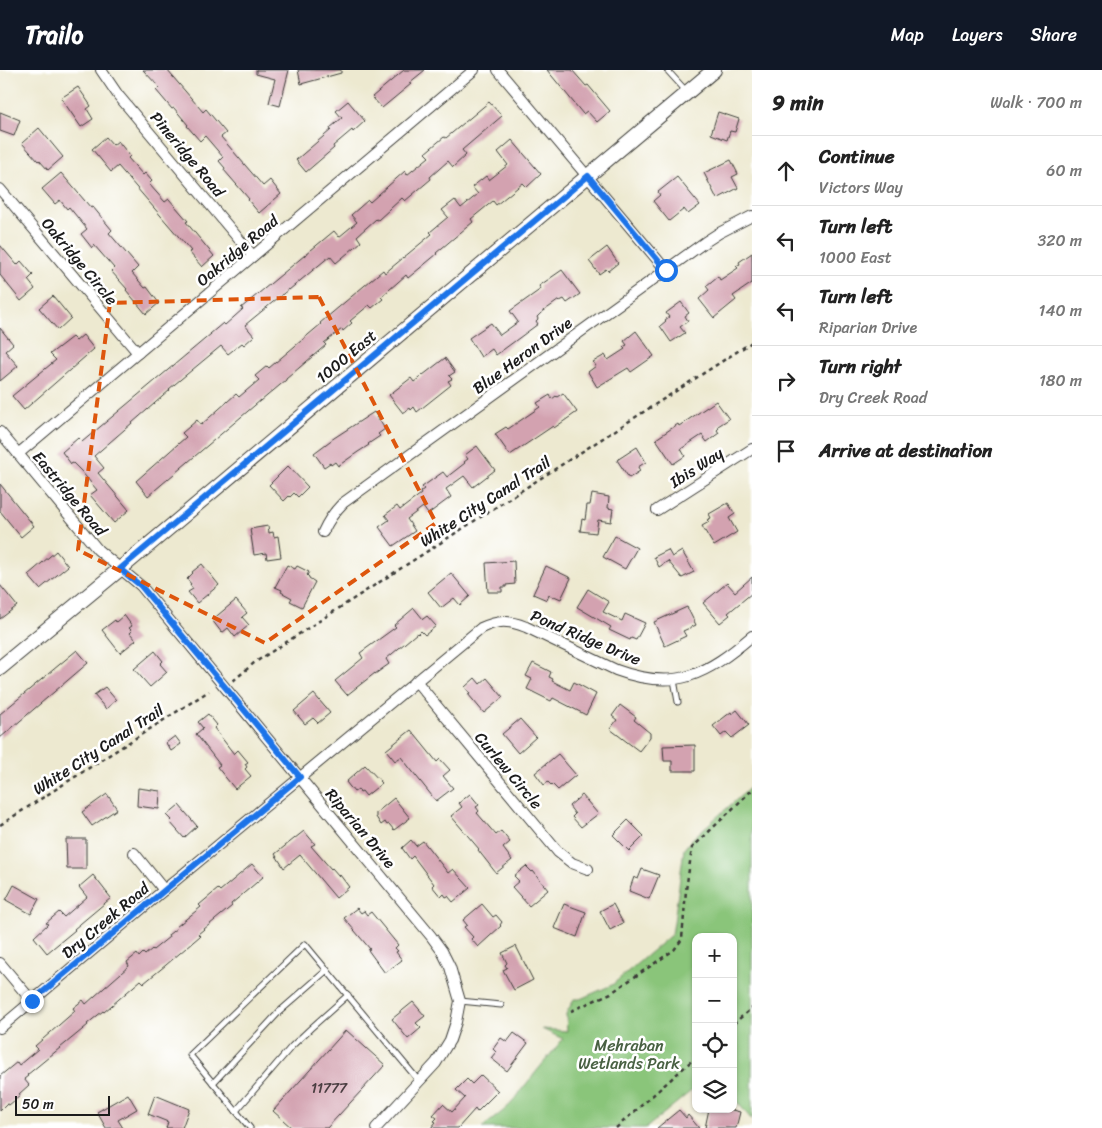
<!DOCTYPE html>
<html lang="en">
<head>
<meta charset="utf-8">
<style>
	body { margin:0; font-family:Sriracha,sans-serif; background:#f2f2f2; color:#222 }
	.controls { position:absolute; right:15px; bottom:15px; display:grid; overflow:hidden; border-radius:10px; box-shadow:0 1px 4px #0004 }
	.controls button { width:45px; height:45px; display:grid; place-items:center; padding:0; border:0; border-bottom:1px solid #e0e0e0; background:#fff; color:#222; font:25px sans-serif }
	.scale { position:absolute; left:15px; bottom:12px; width:95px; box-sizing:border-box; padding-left:5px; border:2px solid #1c1c1c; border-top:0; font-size:14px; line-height:18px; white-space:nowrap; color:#1c1c1c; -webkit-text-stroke:4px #fff; paint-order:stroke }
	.stop { position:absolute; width:15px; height:15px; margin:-11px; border:4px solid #1a73e8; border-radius:50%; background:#fff }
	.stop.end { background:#1a73e8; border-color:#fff; box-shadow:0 1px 5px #0008 }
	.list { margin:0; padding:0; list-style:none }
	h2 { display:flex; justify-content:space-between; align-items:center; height:65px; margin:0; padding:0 20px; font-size:21px }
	h2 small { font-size:16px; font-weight:400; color:#767676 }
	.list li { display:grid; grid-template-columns:32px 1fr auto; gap:15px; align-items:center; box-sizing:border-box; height:70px; padding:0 20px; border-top:1px solid #e0e0e0 }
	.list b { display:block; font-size:19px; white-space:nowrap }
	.list p { margin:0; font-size:16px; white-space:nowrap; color:#767676 }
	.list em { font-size:16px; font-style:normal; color:#767676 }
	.icon { flex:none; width:28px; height:28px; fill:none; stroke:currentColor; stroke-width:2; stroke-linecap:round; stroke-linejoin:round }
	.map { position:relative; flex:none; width:752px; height:1058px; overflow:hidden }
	header { display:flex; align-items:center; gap:30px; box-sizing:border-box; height:70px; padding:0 25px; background:#111827; color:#fff }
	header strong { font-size:24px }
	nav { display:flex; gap:28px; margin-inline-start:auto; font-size:18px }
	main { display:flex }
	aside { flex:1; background:#fff }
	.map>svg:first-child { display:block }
	.green { fill:#8ac57a; stroke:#53704b }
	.building { fill:#d3a2b0 }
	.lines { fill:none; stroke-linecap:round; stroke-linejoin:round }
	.service-casing { stroke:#3b3b37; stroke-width:7 }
	.minor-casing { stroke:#3b3b37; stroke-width:12 }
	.tertiary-casing { stroke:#3b3b37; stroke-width:16 }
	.path { stroke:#3b3b37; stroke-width:2.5; stroke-dasharray:4 4; stroke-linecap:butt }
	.service { stroke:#fff; stroke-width:5 }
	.minor { stroke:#fff; stroke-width:10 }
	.tertiary { stroke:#fff; stroke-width:14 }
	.route { stroke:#1a73e8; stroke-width:6 }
	.marked { fill:none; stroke:#de560d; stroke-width:4; stroke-dasharray:10 6; stroke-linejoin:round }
	.labels { text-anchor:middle; stroke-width:5; stroke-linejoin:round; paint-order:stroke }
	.number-label { font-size:14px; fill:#4a3e41 }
	.street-label { font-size:16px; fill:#1c1c1c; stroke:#fff }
	.park-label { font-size:16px; fill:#486042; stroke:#fff }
</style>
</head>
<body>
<header>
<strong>Trailo</strong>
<nav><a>Map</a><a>Layers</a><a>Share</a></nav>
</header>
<main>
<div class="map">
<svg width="752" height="1058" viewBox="0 0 752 1058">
	<rect width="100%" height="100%" fill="#fff"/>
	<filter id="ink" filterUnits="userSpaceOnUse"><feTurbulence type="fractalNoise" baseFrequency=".02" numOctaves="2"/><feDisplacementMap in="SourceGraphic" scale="10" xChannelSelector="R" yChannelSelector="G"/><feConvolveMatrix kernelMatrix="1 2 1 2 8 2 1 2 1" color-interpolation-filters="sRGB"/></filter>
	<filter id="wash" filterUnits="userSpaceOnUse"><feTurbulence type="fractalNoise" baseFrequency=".0096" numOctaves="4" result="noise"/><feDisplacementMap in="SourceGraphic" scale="20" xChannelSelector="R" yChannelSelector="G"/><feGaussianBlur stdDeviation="1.12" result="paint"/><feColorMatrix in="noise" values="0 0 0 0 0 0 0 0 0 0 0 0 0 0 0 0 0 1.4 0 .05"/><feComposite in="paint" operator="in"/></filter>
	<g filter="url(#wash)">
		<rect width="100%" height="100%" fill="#ede9d0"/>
		<path class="green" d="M752 716V1050L733 1027V867H696V1017L646 1058H482C496 1046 513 1036 522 1019L563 969 542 959 567 961 566 944 574 929H580L612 915 672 864 674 852 684 779 692 769Z"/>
		<g id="blocks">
			<g class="building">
				<path d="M143 0H167L203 42 206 39 226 63 221 67 263 116 270 110 281 124 259 143 248 130 249 129 224 100 225 98 219 91 223 87 205 66 200 71 187 56 188 55 174 38 172 39 156 20 159 17Z"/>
				<path d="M256 0H289L280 36 269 33 275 9 256 4Z"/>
				<path d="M298 0H341V3L301 14Z"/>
				<path d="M404 0H425L409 13 411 14 382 38 372 27Z"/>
				<path d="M547 0H572L586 16 588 15 610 41 597 52 587 41 583 44Z"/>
				<path d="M78 17 91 36 87 39 93 49 81 57 61 28Z"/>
				<path d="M348 31 365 51 353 62 352 60 333 76 334 78 306 102 296 90 331 60 330 58 342 48 336 41Z"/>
				<path d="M489 32 502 46 462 80 466 85 453 97 448 91 430 107 431 109 405 131 402 128 378 150 376 149 357 166 361 172 336 193 330 186 289 220V219L245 255 254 266 244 275 242 273 228 284 221 276 169 319 170 320 94 386 104 398 98 403 129 440 114 453 90 425 97 420 81 401 73 393 71 394 62 382 78 368 82 372 211 264H210L223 253 225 255 243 239 241 238 334 161 339 167 357 152 351 145 368 130 370 132 405 101 407 105 429 87 425 83 444 67 446 68Z"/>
				<path d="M0 42 20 50 14 66 0 61Z"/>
				<path d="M718 42 739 49 735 62 730 61 727 70 711 64Z"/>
				<path d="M39 58 63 87 48 100 39 90 38 91 22 73Z"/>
				<path d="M106 67 113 75 118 71 130 86 128 88 143 105 145 103 152 111 149 114 165 132 169 129 188 151 186 152 214 186 202 197 189 182 191 181 118 96 111 102 92 79Z"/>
				<path d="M512 70 541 104 527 117 523 113 496 135 493 131 471 149 473 152 436 183 437 184 408 208 406 205 381 227 383 229 372 238 369 235 350 251 352 253 343 261 342 259 324 273 326 275 286 309V310L261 331V330L148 426 136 411 186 367 182 363 197 350 201 355 236 324 239 327 259 310 255 306 267 296 269 298 321 254 320 253 383 200 385 203 432 164 430 162 448 147 442 140 455 130 461 138 478 124 472 117 486 106 489 110 508 95 498 82Z"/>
				<path d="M731 90 738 104 732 107 738 118 717 129 704 103Z"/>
				<path d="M61 103 91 138 93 137 112 160 109 163 138 197 132 203 145 218 147 217 159 233 146 244 126 220 127 219 111 201 114 198 94 175 92 178 81 164 87 159 69 137 67 139 60 130 55 134 42 119Z"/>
				<path d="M677 107 700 135 688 144 684 139 669 151 653 131 660 125 658 122Z"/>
				<path d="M0 175 17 195 21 191 33 205 28 210 35 219 21 231 0 205Z"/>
				<path d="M607 177 618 193 608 201 606 199 599 204 589 191Z"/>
				<path d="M752 183V213L733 226 736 230 714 248 699 229 709 220 706 216 718 206 720 210 738 198 736 196 740 194 739 192Z"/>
				<path d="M562 200 580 224 567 233 564 229 560 231 559 230 541 243 537 247 538 249 536 251 538 254 496 285 492 279 481 287 469 268 491 253 500 265 518 252 510 241 541 219 539 216Z"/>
				<path d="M53 226 71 248 58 260 39 238Z"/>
				<path d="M681 232 689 243 685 246 688 251 680 257 685 263 671 272 660 256 666 251 665 250 669 247 666 243Z"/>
				<path d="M0 258 13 274 5 281 18 296 0 311Z"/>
				<path d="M636 261 654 286 631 302 628 298 597 317 588 302 596 296 593 292 605 285 608 290 625 279 623 277 627 275 624 271Z"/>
				<path d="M83 265 94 279 24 340 12 326 56 290 50 284 72 267 76 271Z"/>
				<path d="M445 288 455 302 449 306 452 309 448 311 451 315 417 342 414 337 411 340 410 338 403 343 389 325 411 308 414 312Z"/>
				<path d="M563 323 577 342 554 358 553 356 510 385 495 364 506 357 508 359 540 337 537 333 550 325 552 329 556 326 557 327Z"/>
				<path d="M716 331 729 349 718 356 719 358 717 360 719 363 707 372 702 365 681 379 685 386 673 394 656 369 678 354 679 356Z"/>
				<path d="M374 342 385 359 378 364 380 366 368 374 369 375 358 382 338 396 335 392 331 395 330 393 324 397 314 383 334 368Z"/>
				<path d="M477 376 495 400 473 417 464 406 446 419 451 427 428 444 423 437 407 449 415 461 393 476 379 457 389 450 385 445 397 436 400 440 421 424 420 422 424 419 422 417 443 402 447 407 465 393 464 392 468 389 465 385Z"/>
				<path d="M637 377 646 392 638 397 640 401 629 408 617 390Z"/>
				<path d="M288 396 308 417 298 427 294 423 290 427 289 426 284 431 269 415Z"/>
				<path d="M0 414 34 456 21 467 0 441Z"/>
				<path d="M592 424 609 427 608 438 613 439 611 452 598 450 596 463 580 461 582 449 585 450 587 435H590Z"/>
				<path d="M728 433 735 444 729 448 737 462 714 476 702 456 709 452 707 450 711 448 709 444Z"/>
				<path d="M268 456 269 463 273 462 274 467 278 466 281 487 267 489 266 483 254 485 250 459Z"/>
				<path d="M615 466 637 478 625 499 603 487Z"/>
				<path d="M668 480 672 487 682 481 694 502 682 508 668 491 659 497 654 487Z"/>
				<path d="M56 481 68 496 40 519 28 505Z"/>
				<path d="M514 491 515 514 506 515V517H502V522H488L486 493Z"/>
				<path d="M202 494 219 515 197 533 188 522 193 519 190 515 191 514 187 509 193 503 192 502Z"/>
				<path d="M287 495 295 499 297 496 309 502 307 505 309 507V508L315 512 302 537 290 531 292 528 281 522 282 520 275 517Z"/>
				<path d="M546 496 571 508 561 529 554 526 553 527 549 525 547 530 533 524Z"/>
				<path d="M451 503 470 526 460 535 454 528 441 538 428 522Z"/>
				<path d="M752 507V523L728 543 730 545 720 553 703 533 727 513 735 522Z"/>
				<path d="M0 515 17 536 0 549Z"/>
				<path d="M588 519 609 532 603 542 622 551 625 544 645 553 636 570 631 568 630 570 609 560 611 557 577 537Z"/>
				<path d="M236 530 247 543 242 547 249 555 235 567 228 558 222 563 212 550Z"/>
				<path d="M687 537 696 555 683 561 686 566 665 576 654 552Z"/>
				<path d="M414 538 423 549 427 546 436 556 425 565 421 561 418 564 417 563 386 589 389 594 375 604V603L347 625 335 611 363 588 360 583 396 557 394 555Z"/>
				<path d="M124 545 132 556 129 558 132 561 130 563 136 570 120 583 102 560 115 550 116 552Z"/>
				<path d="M77 580 88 593 0 668V644Z"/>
				<path d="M155 581 163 591 160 594 167 602 150 617 134 599Z"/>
				<path d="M533 593 551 602 549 607 553 609 552 611 570 620 574 612 596 624 586 645 553 628 551 631 527 619 532 609 526 606Z"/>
				<path d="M475 608 480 614 487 608 503 627 484 643 468 624 470 623 465 617Z"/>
				<path d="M105 617 116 630 106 639 94 625Z"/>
				<path d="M314 624 330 643 318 653 313 648 305 654 294 641Z"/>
				<path d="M620 635 636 647 634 650 650 663V667L639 681 610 659 617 650 612 646Z"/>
				<path d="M737 640 749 655 732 668 726 662 721 666 713 656 731 642 732 644Z"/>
				<path d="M208 644 217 655 214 658 234 684 238 680 248 692 245 694 247 697 245 699 251 706 235 719 217 697 220 695 196 664 203 658 198 652Z"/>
				<path d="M520 649 536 667 518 683 502 664Z"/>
				<path d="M411 660 437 692 440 689 450 700 443 706 453 718 436 731 401 687 395 691 386 680Z"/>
				<path d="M175 666 181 674 171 681 166 673Z"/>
				<path d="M695 675V701H672V691H664L663 676Z"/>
				<path d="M558 684 576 705 558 720 552 714 551 715 548 712 544 715 535 703Z"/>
				<path d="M365 695 382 713 366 726 362 721 360 722 358 719 354 722 346 712Z"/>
				<path d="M138 718 160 721 159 739 137 736Z"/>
				<path d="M107 724 117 739 92 756 82 742Z"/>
				<path d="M470 724 479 735 476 737 479 741 477 743 496 765 501 761 510 772 503 778 512 790 496 803 478 780 479 779 451 746 462 737 459 733Z"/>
				<path d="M582 725 598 744 581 757 572 747 575 744 569 736Z"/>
				<path d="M394 728 410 748 394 760 389 754 387 755 385 752 381 755 376 747V743Z"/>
				<path d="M179 735 197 756 184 768 170 752 172 750 167 745Z"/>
				<path d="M628 750 644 766 629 781 613 765Z"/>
				<path d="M304 761 315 774 311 776 331 799 332 798 339 806 340 805 349 817 336 828 300 785 284 798 275 784Z"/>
				<path d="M66 769H86V799H67Z"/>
				<path d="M411 770 416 776 423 771 448 803 453 799 470 818 453 832 448 826 446 827 444 824 441 827 432 816 434 814 413 786 410 789 402 778Z"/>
				<path d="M252 794 263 807 231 834 232 836 198 864 200 866 166 895 144 913 141 910 104 942 103 941 87 954 88 955 27 1005 28 1006 24 1009 29 1015 19 1024 20 1026 9 1035 7 1034 0 1041V1006L17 992 19 995 38 979 35 976 75 941 73 938 83 930 86 934 104 918 129 896 127 892 137 884 139 887 143 883 145 885 152 879 153 880 169 867 168 865 177 858 176 857 201 837 199 835 218 819 220 821Z"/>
				<path d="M526 796 532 802 533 801 548 820 529 836 512 817 519 811 514 806Z"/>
				<path d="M642 799 659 805 649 829 629 821 634 807 638 809Z"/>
				<path d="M93 805 111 828 74 859 75 860 47 883 34 867 48 854 46 853 59 842 64 847 87 827 79 817Z"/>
				<path d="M14 815 39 829 31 844 6 830Z"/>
				<path d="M482 834 493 847 496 845 502 852 500 855 501 856 478 877 471 869 473 867 464 857 467 855 463 850Z"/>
				<path d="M564 834 586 842 577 867 554 858Z"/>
				<path d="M613 834 623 853 610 860 600 841Z"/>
				<path d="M357 838 361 843 364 841 367 845 371 842 398 875 395 878 398 881 396 882 402 890 385 903 368 880 370 879 344 848Z"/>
				<path d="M516 876 533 910 514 920 503 900 507 898 505 895 507 893 502 883Z"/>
				<path d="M413 932 425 946 416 953 421 958 408 969 392 949Z"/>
				<path d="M346 960 385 995 327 1058H292L273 1041Z"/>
				<path d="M514 963 528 973 507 1001 491 988 496 982 493 979 501 968 507 972Z"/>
				<path d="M481 1005 498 1021 477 1042 475 1039 458 1058H431L436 1052 434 1051 437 1048 433 1045 443 1034 452 1042 465 1028 456 1020 467 1009 472 1014Z"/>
				<path d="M128 1024 137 1039 118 1050 123 1058H106L97 1042Z"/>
				<path d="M155 1025 189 1039 182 1058H166L168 1052 148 1044Z"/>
				<path d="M709 1039H728L740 1042 736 1058H705Z"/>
				<path d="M679 1040 686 1048 688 1045 699 1058H657Z"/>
			</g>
		</g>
	</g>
	<g filter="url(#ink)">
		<use href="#blocks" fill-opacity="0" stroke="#3b3b37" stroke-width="1"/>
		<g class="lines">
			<g class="service-casing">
				<g id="service">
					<path d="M667 0 687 22"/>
					<path d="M674 610 678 632"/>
					<path d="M460 931 501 935"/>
					<path d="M213 1013 279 942 327 900"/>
					<path d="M236 1041 292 976 311 958 348 925"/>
					<path d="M250 1058 190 985 305 874 419 1011"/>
				</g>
			</g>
			<g class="minor-casing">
				<g id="minor">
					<path d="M101 0 118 25 253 186"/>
					<path d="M498 0 666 200"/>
					<path d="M0 119 138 283"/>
					<path d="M0 362 98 480 141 516 431 866 442 881 450 897 460 931 456 952 450 970 436 993 376 1058"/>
					<path d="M18 384 474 0"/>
					<path d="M657 440 752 379"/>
					<path d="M323 462C328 451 334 442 343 433L705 172 719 163 752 146"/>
					<path d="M416 611 558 782 572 793 588 799"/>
					<path d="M134 783 164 820"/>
					<path d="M0 893 32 931"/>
					<path d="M0 958 164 820 481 558C498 550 508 550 526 557L616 600C676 622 706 605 752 566"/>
				</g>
			</g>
			<g class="tertiary-casing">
				<path id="tertiary" d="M0 598 120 499 714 0"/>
			</g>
			<g class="path">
				<path d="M233 611 254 593 752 272"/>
				<path d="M0 755 209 621"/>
				<path d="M571 941 611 923 674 880 682 869 686 820 692 778 752 720"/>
				<path d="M733 954 752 938"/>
				<path d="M616 1058 696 987"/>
			</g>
			<use href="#service" class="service"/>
			<use href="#minor" class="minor"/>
			<use href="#tertiary" class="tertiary"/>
		</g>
	</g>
	<g class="lines" filter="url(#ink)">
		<path class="route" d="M32 931 300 707 141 516 120 499 588 106 666 200"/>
	</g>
	<path class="marked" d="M319 227 436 453 265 573 78 480 110 233Z"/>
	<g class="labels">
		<g class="number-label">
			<text x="329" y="1023">11777</text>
		</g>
		<g class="street-label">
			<text transform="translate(188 84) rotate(50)" y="6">Pineridge Road</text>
			<text transform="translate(237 180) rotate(-40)" y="6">Oakridge Road</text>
			<text transform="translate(80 191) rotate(50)" y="6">Oakridge Circle</text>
			<text transform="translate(522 285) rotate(-36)" y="6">Blue Heron Drive</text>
			<text transform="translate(346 286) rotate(-40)" y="6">1000 East</text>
			<text transform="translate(696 397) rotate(-33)" y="6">Ibis Way</text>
			<text transform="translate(70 423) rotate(50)" y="6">Eastridge Road</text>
			<text transform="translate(485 431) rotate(-33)" y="6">White City Canal Trail</text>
			<text transform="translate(586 567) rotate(23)" y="6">Pond Ridge Drive</text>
			<text transform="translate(98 679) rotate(-33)" y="6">White City Canal Trail</text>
			<text transform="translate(509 700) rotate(50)" y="6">Curlew Circle</text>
			<text transform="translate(361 758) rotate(50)" y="6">Riparian Drive</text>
			<text transform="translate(105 850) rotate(-40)" y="6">Dry Creek Road</text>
		</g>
		<g class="park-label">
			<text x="629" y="981">Mehraban<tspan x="629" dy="18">Wetlands Park</tspan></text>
		</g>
	</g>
</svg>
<div class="controls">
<button>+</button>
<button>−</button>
<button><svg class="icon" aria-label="locate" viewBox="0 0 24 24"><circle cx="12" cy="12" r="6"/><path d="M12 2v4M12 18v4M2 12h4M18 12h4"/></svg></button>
<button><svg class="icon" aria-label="layers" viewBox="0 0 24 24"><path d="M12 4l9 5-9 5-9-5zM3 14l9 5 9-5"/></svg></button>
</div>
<div class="scale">50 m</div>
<div class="stop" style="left:666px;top:200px"></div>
<div class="stop end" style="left:32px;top:931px"></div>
</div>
<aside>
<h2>9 min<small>Walk · 700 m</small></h2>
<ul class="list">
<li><svg class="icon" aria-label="ahead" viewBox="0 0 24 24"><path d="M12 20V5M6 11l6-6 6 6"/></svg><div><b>Continue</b><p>Victors Way</p></div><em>60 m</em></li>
<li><svg class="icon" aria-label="left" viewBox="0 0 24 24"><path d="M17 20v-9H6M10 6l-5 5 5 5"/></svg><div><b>Turn left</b><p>1000 East</p></div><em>320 m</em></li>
<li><svg class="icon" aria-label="left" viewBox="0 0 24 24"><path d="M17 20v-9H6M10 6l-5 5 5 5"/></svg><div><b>Turn left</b><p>Riparian Drive</p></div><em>140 m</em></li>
<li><svg class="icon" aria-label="right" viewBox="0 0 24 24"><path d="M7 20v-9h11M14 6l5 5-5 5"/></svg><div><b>Turn right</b><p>Dry Creek Road</p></div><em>180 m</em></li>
<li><svg class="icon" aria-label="arrive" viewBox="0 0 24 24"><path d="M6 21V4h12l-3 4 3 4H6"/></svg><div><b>Arrive at destination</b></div></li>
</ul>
</aside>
</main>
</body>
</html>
